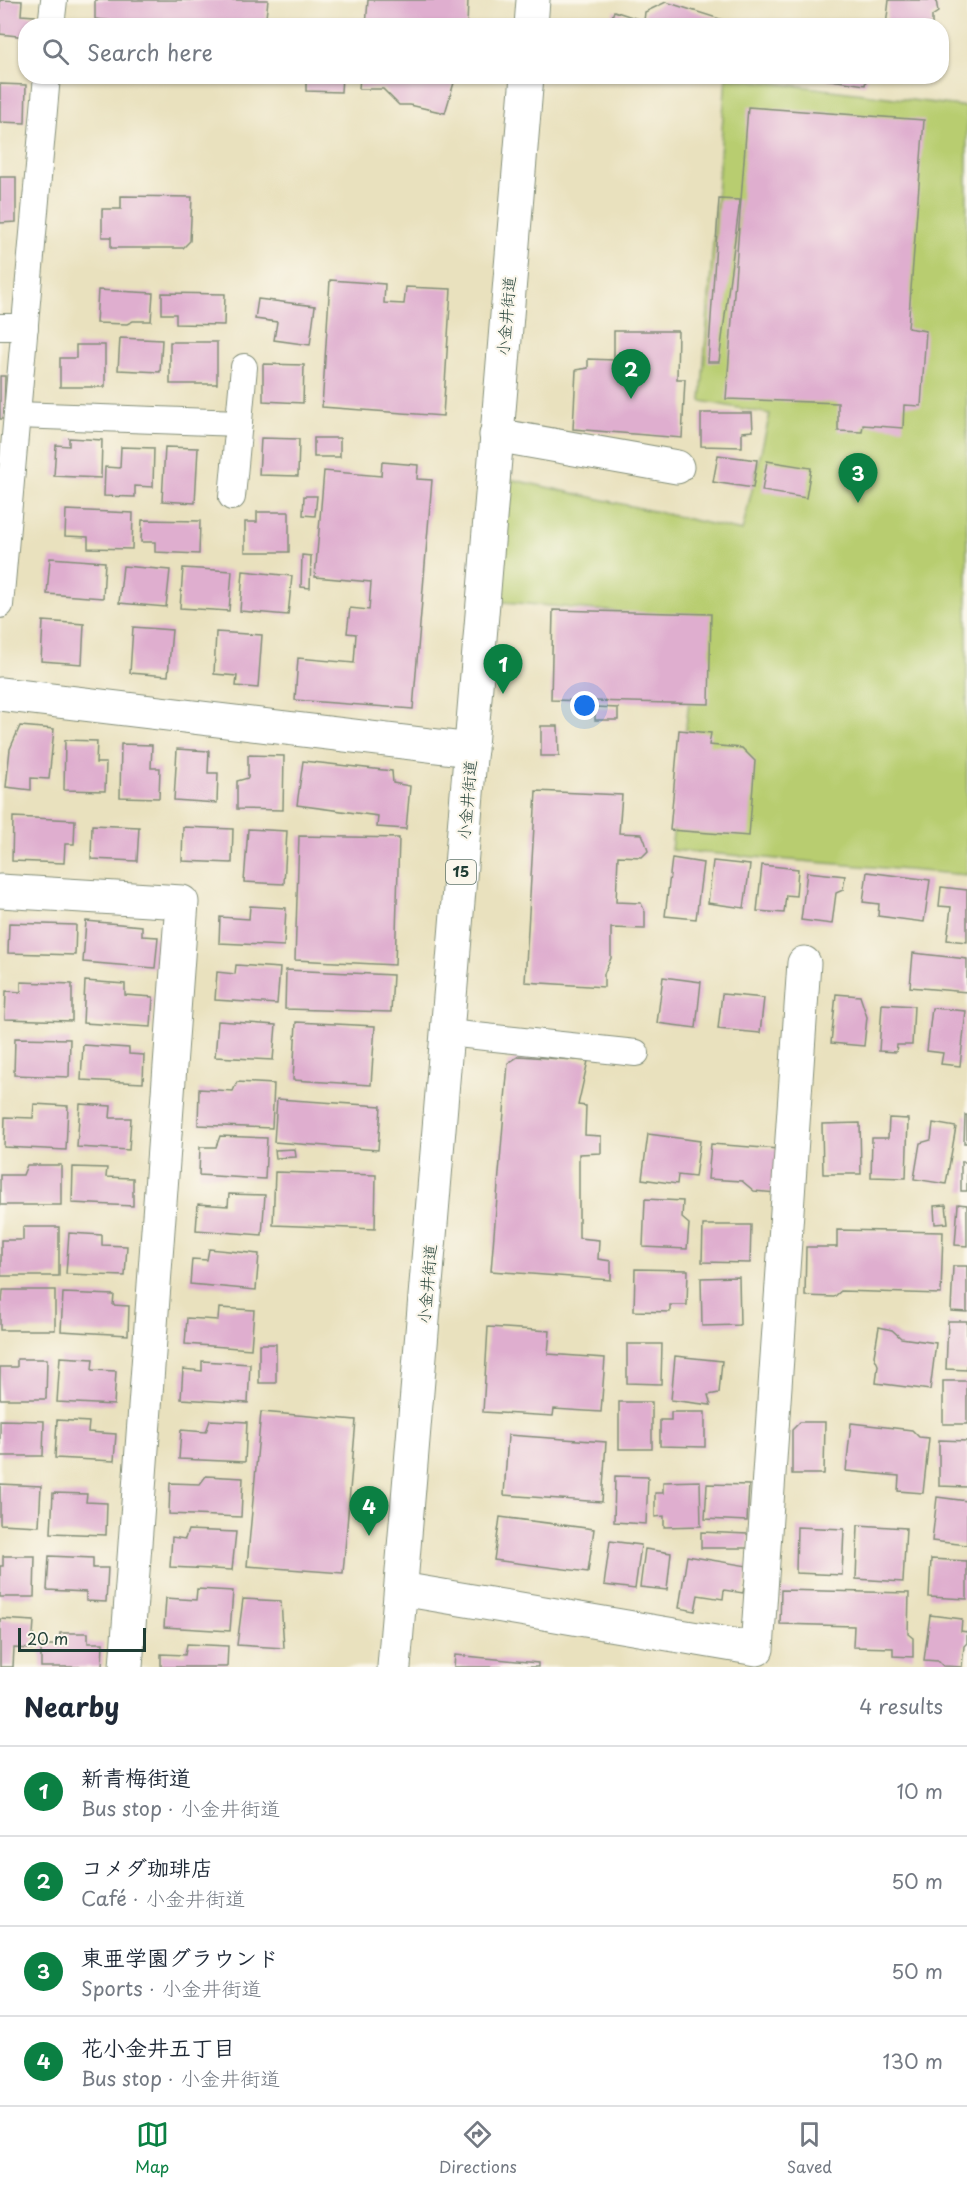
<!DOCTYPE html>
<html lang="en">
<head>
<meta charset="utf-8">
<style>
	body { margin:0; font-family:"Playpen Sans","Klee One",sans-serif; background:#f2f2f3; color:#1f2937 }
	.scale { position:absolute; left:18px; bottom:15px; width:128px; box-sizing:border-box; padding-left:6px; border:3px solid #1f3d34; border-top:0; font-size:16px; line-height:21px; white-space:nowrap; color:#1f3d34; -webkit-text-stroke:4px #fbf7ec; paint-order:stroke }
	.you { position:absolute; left:585px; top:706px; width:21px; height:21px; margin:-15px; border:4px solid #fff; border-radius:50%; background:#1a73e8; box-shadow:0 0 0 9px #1a73e833 }
	.badge { display:grid; place-items:center; width:39px; height:39px; border-radius:50%; background:#0b8043; color:#fff; font-size:20px; font-weight:700 }
	.pin { position:absolute; translate:-50% -50px; filter:drop-shadow(0 2px 3px #0008) }
	.pin::after { content:''; position:absolute; top:32px; width:21px; height:18px; background:inherit; clip-path:polygon(0 0,100% 0,50% 100%) }
	.list { margin:0; padding:0; list-style:none }
	h2 { display:flex; justify-content:space-between; align-items:center; height:78px; margin:0; padding:0 24px; font-size:26px }
	h2 small { font-size:20px; font-weight:400; color:#747a83 }
	.list li { display:grid; grid-template-columns:39px 1fr auto; gap:18px; align-items:center; box-sizing:border-box; height:90px; padding:0 24px; border-top:2px solid #e0e1e3 }
	.list b { display:block; font-size:22px; white-space:nowrap }
	.list p { margin:0; font-size:20px; white-space:nowrap; color:#747a83 }
	.list em { font-size:20px; font-style:normal; color:#747a83 }
	.icon { flex:none; width:33px; height:33px; fill:none; stroke:currentColor; stroke-width:2; stroke-linecap:round; stroke-linejoin:round }
	.map { position:relative; flex:none; width:967px; height:1667px; overflow:hidden }
	.search { position:absolute; background:#fff; box-shadow:0 2px 4px #0004; left:18px; right:18px; top:18px; height:66px; display:flex; align-items:center; gap:15px; box-sizing:border-box; padding:0 21px; border-radius:24px; color:#747a83; font-size:22px }
	.sheet { height:438px; background:#fff }
	nav { display:flex; justify-content:space-around; align-items:center; box-sizing:border-box; height:84px; border-top:2px solid #e0e1e3; background:#fff; font-size:16px; color:#747a83 }
	nav a { display:grid; justify-items:center; gap:3px }
	nav .on { color:#0b8043 }
	.map>svg:first-child { display:block }
	.green { fill:#b8cd70; stroke:#6c8552; stroke-width:1.5 }
	.building { fill:#dfaecf }
	.lines { fill:none; stroke-linecap:round; stroke-linejoin:round }
	.service-casing { stroke:#848f79; stroke-width:28 }
	.minor-casing { stroke:#848f79; stroke-width:35 }
	.primary-casing { stroke:#848f79; stroke-width:35 }
	.service { stroke:#fff; stroke-width:26 }
	.minor { stroke:#fff; stroke-width:33 }
	.primary { stroke:#fff; stroke-width:33 }
	.labels { text-anchor:middle; stroke-width:4.5; stroke-linejoin:round; paint-order:stroke }
	.shield { fill:#fbf7ec; stroke:#61756b; stroke-width:1.5 }
	.shield-label { font-size:15px; font-weight:bold; fill:#1f3d34 }
	.street-label { font-size:16px; fill:#1f3d34; stroke:#fbf7ec }
</style>
</head>
<body>
<div class="map">
<svg width="967" height="1667" viewBox="0 0 967 1667">
	<rect width="100%" height="100%" fill="#fbf7ec"/>
	<filter id="ink" filterUnits="userSpaceOnUse"><feTurbulence type="fractalNoise" baseFrequency=".0167" numOctaves="2"/><feDisplacementMap in="SourceGraphic" scale="12" xChannelSelector="R" yChannelSelector="G"/><feConvolveMatrix kernelMatrix="1 2 1 2 8 2 1 2 1" color-interpolation-filters="sRGB"/></filter>
	<filter id="wash" filterUnits="userSpaceOnUse"><feTurbulence type="fractalNoise" baseFrequency=".008" numOctaves="4" result="noise"/><feDisplacementMap in="SourceGraphic" scale="24" xChannelSelector="R" yChannelSelector="G"/><feGaussianBlur stdDeviation="1.35" result="paint"/><feColorMatrix in="noise" values="0 0 0 0 0 0 0 0 0 0 0 0 0 0 0 0 0 1.4 0 .05"/><feComposite in="paint" operator="in"/></filter>
	<g filter="url(#wash)">
		<rect width="100%" height="100%" fill="#e9e1be"/>
		<path class="green" d="M726 77 967 107V875L671 850 699 619 482 600 492 475 742 531 770 414 701 401Z"/>
		<g id="blocks">
			<g class="building">
				<path d="M0 0 22 1 21 15 35 16 34 26H26V37L0 34Z"/>
				<path d="M95 0H268L265 26H157L95 19Z"/>
				<path d="M368 0H468L467 26H366Z"/>
				<path d="M889 0H936L938 12 932 16V26H886Z"/>
				<path d="M666 2 739 25V26H609L614 11 644 21 645 12Z"/>
				<path d="M306 76H342L341 92 306 91Z"/>
				<path d="M360 76H456L445 113 410 105H399L383 89H359Z"/>
				<path d="M824 76H867L865 85 823 79Z"/>
				<path d="M0 84 26 85 25 123 0 122Z"/>
				<path d="M748 107 924 120 908 328 926 331 921 406 904 405 903 428 863 425 862 432 838 431V403L726 399Z"/>
				<path d="M0 177H16V222L0 223Z"/>
				<path d="M121 196 192 197 190 241 183 248H111V237H102V209H121Z"/>
				<path d="M719 199 740 200 719 362H708Z"/>
				<path d="M330 280 385 284 384 303 404 304 406 287 451 289 443 416 322 407Z"/>
				<path d="M98 290 153 293 151 321H133L127 324 96 323Z"/>
				<path d="M162 293 225 294 224 325 176 324V314H162Z"/>
				<path d="M258 299 315 306 310 345 274 340 277 322 255 319Z"/>
				<path d="M614 331H678L677 379H685L682 438 573 429 576 370 588 368V359L614 360Z"/>
				<path d="M120 338 162 340 160 372 118 370Z"/>
				<rect x="170" y="342" width="47" height="42"/>
				<path d="M76 345H105V387H60V358H76Z"/>
				<path d="M263 364 304 365 303 403 263 401Z"/>
				<path d="M0 376H5L4 419H0Z"/>
				<path d="M701 413H752L753 431 742 432V447L701 446Z"/>
				<path d="M69 438 102 440 101 478 54 476 56 445 69 446Z"/>
				<path d="M261 438 299 439 298 476 259 475Z"/>
				<rect x="314" y="438" width="26" height="19"/>
				<path d="M121 447 154 448 153 487 135 486V497L104 496 105 467 120 468Z"/>
				<path d="M165 447 198 448 195 503 162 501Z"/>
				<path d="M718 455 757 460 753 488 713 482Z"/>
				<path d="M767 461 811 468 806 498 762 491Z"/>
				<path d="M382 462 418 465 417 479 432 480 413 709 295 700 298 658 354 663 356 634 347 633 350 608 369 610 371 582 315 577 324 471 381 476Z"/>
				<path d="M304 496H317L315 516 303 515Z"/>
				<path d="M66 510 133 513 132 549 88 548V537L65 536Z"/>
				<path d="M257 512H289V552H245V522H257Z"/>
				<path d="M142 520 200 521 199 554 155 552V542H141Z"/>
				<path d="M302 555 311 556 310 588 301 587Z"/>
				<path d="M50 558 105 562 103 598 47 594Z"/>
				<path d="M123 566 170 570 166 607 119 603Z"/>
				<path d="M183 568 232 571 229 611 180 608Z"/>
				<path d="M243 571 292 576 288 615 240 611Z"/>
				<path d="M553 610 711 614 709 704 551 700Z"/>
				<path d="M43 621 84 624 82 664 41 661Z"/>
				<path d="M133 627 172 630 168 676 130 673Z"/>
				<path d="M216 632 262 635 258 688 236 686 237 676 214 674Z"/>
				<path d="M595 707 618 708V720H595Z"/>
				<path d="M20 726 54 729 49 779 31 778V790L6 787 10 749Z"/>
				<path d="M541 726H558L559 756H541Z"/>
				<path d="M679 730 711 733 709 745 742 748 755 761 749 836 670 830Z"/>
				<path d="M65 740 97 741 96 763H106L105 791 64 790Z"/>
				<path d="M121 744 152 745 151 768H160L159 798 120 797Z"/>
				<path d="M177 749 209 751 208 773H218L217 803 174 800Z"/>
				<path d="M248 755 284 756 283 810 237 809V781L248 778Z"/>
				<path d="M303 761 392 771 393 783 410 786 406 829 377 827 378 816 297 805Z"/>
				<path d="M536 791 622 795 619 833 642 834 645 841 648 851 642 857 618 856 616 902 641 903 645 912V929L611 928V958L604 974V987L525 982Z"/>
				<path d="M13 817 75 820 74 844H65L64 863 12 861Z"/>
				<path d="M92 825 139 827 137 861 91 859Z"/>
				<path d="M183 827 233 829 232 863 182 861Z"/>
				<path d="M248 829 287 831 284 884 244 882Z"/>
				<path d="M299 836 399 838 395 965 295 960Z"/>
				<path d="M672 858 703 863 696 919 665 916Z"/>
				<path d="M713 861 750 865 744 908 708 903Z"/>
				<path d="M762 865 798 869 796 896 786 895 784 913 757 911Z"/>
				<path d="M807 872 845 876 843 890 836 893 832 924 801 920Z"/>
				<path d="M867 872 930 880 924 922 878 916 879 904 863 902Z"/>
				<path d="M941 887 967 890V942L947 940 951 907 939 906Z"/>
				<path d="M250 906 286 908 284 946 219 943 220 917 249 919Z"/>
				<path d="M86 921 142 926V936L158 937 155 968 83 962Z"/>
				<path d="M9 923 76 925 75 955 8 953Z"/>
				<path d="M913 953 967 959V992L910 987Z"/>
				<path d="M236 965 280 968 277 1004 215 1000 217 972 235 974Z"/>
				<path d="M286 970 393 975 391 1012 285 1009Z"/>
				<path d="M663 977 701 982 696 1028 657 1023Z"/>
				<path d="M85 981 125 984V995L153 997 151 1027 83 1023Z"/>
				<path d="M21 982 72 984V1021L5 1019 6 991 21 992Z"/>
				<path d="M722 994 764 998 760 1033 718 1029Z"/>
				<path d="M836 994 860 996 867 1017 864 1046 831 1043Z"/>
				<path d="M882 1004 914 1006 912 1045H897L896 1052 879 1051Z"/>
				<path d="M932 1008 966 1011 960 1066 941 1064 943 1053 927 1051Z"/>
				<path d="M218 1021 276 1025 273 1060 215 1057Z"/>
				<path d="M296 1022 375 1026 371 1085 293 1080Z"/>
				<path d="M15 1038 70 1039 69 1077 14 1075Z"/>
				<path d="M83 1045 129 1048V1054L144 1055 143 1083 81 1080Z"/>
				<path d="M519 1056 588 1061 578 1105 586 1106 585 1135 601 1136V1153L579 1154V1238L599 1240 598 1259 611 1261V1280L491 1271 508 1063Z"/>
				<path d="M237 1082 274 1084 272 1128 198 1125 199 1089 233 1091Z"/>
				<path d="M277 1099 381 1106 378 1150 274 1142Z"/>
				<path d="M34 1104 68 1106 66 1150 4 1147 5 1117 33 1118Z"/>
				<path d="M80 1104 111 1106 110 1118H131L129 1150 77 1147Z"/>
				<path d="M965 1115H967V1143H964Z"/>
				<path d="M889 1118 908 1119 906 1178 871 1177 872 1138H888Z"/>
				<path d="M860 1123 861 1174H823L822 1124Z"/>
				<path d="M933 1123 956 1127 946 1184 914 1179 920 1143 931 1140Z"/>
				<path d="M648 1134 700 1141 695 1177 678 1175 677 1184 642 1179Z"/>
				<path d="M220 1136 267 1138 265 1179 199 1175 200 1147H216Z"/>
				<path d="M711 1144 779 1149 776 1193 754 1191 742 1181 708 1179Z"/>
				<path d="M295 1149 296 1157 276 1158 275 1150Z"/>
				<rect x="961" y="1162" width="6" height="29"/>
				<path d="M27 1165H61V1205H0V1175H23Z"/>
				<path d="M73 1167 107 1168 106 1177 133 1178V1206L72 1203Z"/>
				<path d="M275 1172 376 1175 375 1229 273 1225Z"/>
				<path d="M229 1194 265 1195 262 1235 196 1230 198 1204 228 1206Z"/>
				<path d="M645 1199 683 1201 682 1218 689 1224 687 1249 643 1247Z"/>
				<path d="M958 1204 967 1205V1246L955 1245Z"/>
				<path d="M946 1205 948 1223 935 1224 934 1206Z"/>
				<path d="M703 1225H751L750 1263 702 1262Z"/>
				<path d="M23 1227H59V1276H1V1240H23Z"/>
				<path d="M837 1230 943 1232 941 1294 841 1291 834 1297 805 1296 806 1247H837Z"/>
				<path d="M69 1233 102 1235V1245L127 1246 125 1276 66 1274Z"/>
				<path d="M209 1249 259 1254 256 1290 190 1284 192 1259 207 1260Z"/>
				<path d="M953 1266H967V1312L951 1311Z"/>
				<path d="M635 1269 688 1270 687 1305H670V1312L634 1311Z"/>
				<path d="M739 1277 740 1325 702 1326 701 1278Z"/>
				<path d="M3 1290H55V1330H0V1302H2Z"/>
				<path d="M63 1293 114 1295 113 1305 129 1306 128 1335 61 1331Z"/>
				<path d="M219 1308 254 1310 251 1349 185 1344 187 1318 218 1320Z"/>
				<path d="M948 1321H967V1370L946 1369Z"/>
				<path d="M488 1327 550 1331 548 1354 605 1358 601 1412 554 1409 553 1416 483 1412Z"/>
				<path d="M879 1327 892 1330 901 1338 936 1343 930 1390 876 1383 878 1365 874 1356Z"/>
				<rect x="259" y="1344" width="17" height="39"/>
				<path d="M627 1344H662L661 1384 627 1383Z"/>
				<path d="M675 1356 722 1361 719 1393 708 1395 711 1405 671 1400Z"/>
				<path d="M60 1357 93 1359 92 1370 116 1371 114 1405 57 1402Z"/>
				<path d="M17 1359H47L46 1399H0V1367H17Z"/>
				<path d="M202 1361 250 1364 248 1403 181 1399 183 1369 202 1371Z"/>
				<rect x="943" y="1381" width="24" height="43"/>
				<rect x="619" y="1402" width="33" height="47"/>
				<path d="M261 1412 356 1420 343 1573 247 1566Z"/>
				<path d="M671 1412H705V1447L660 1446V1420H671Z"/>
				<path d="M0 1420 44 1421 43 1456H0Z"/>
				<path d="M57 1420 89 1422 88 1432 116 1434 114 1461 55 1458Z"/>
				<path d="M210 1420 247 1422 245 1462 179 1459 181 1430 206 1432Z"/>
				<path d="M800 1422H825L824 1474H792V1430Z"/>
				<path d="M851 1423 912 1430 919 1437 929 1438 923 1493 898 1491 899 1476 846 1471Z"/>
				<path d="M508 1435 606 1442 602 1502 504 1495Z"/>
				<path d="M939 1440 967 1441V1487L939 1486Z"/>
				<path d="M206 1476 243 1478 241 1517 169 1514 170 1483 200 1484Z"/>
				<path d="M615 1476 648 1477 646 1524 614 1522Z"/>
				<path d="M700 1481 701 1526 664 1527V1516L655 1517V1493H663V1482Z"/>
				<path d="M0 1484 41 1486 39 1526 0 1524Z"/>
				<path d="M707 1484 749 1485 747 1521 705 1519Z"/>
				<path d="M53 1493 87 1494 86 1502 107 1503 106 1535 51 1533Z"/>
				<path d="M937 1497 967 1501V1545L932 1541Z"/>
				<path d="M500 1517 594 1529 588 1572 494 1560Z"/>
				<path d="M858 1525 906 1528 903 1582 856 1579Z"/>
				<path d="M797 1527 844 1529 842 1575 796 1573Z"/>
				<path d="M188 1530 236 1532 232 1570 170 1567 172 1537 185 1539Z"/>
				<path d="M701 1532 748 1534V1548H701Z"/>
				<path d="M610 1541 641 1545 635 1589 604 1585Z"/>
				<path d="M645 1549 671 1553 667 1590 640 1587Z"/>
				<path d="M3 1556H35L34 1597H0V1566H3Z"/>
				<path d="M49 1556 93 1558V1568H108L106 1602 86 1601V1592L47 1590Z"/>
				<path d="M687 1556 748 1566 743 1593 724 1590 723 1599 698 1595 695 1611 679 1608Z"/>
				<path d="M931 1559 967 1561V1599L929 1597Z"/>
				<path d="M197 1589 233 1591 230 1631 164 1627 166 1598 196 1600Z"/>
				<path d="M781 1590 909 1593 908 1634 913 1638V1657L893 1656V1648L853 1647 854 1626 780 1624Z"/>
				<path d="M243 1599 281 1601 284 1648 237 1645Z"/>
				<path d="M930 1615 962 1619 961 1631 967 1632V1643L964 1646 962 1667 943 1666 938 1661 924 1660Z"/>
				<path d="M0 1619 34 1621 32 1649 14 1648 13 1667H0Z"/>
				<path d="M60 1633H88V1643H103L102 1667H41V1645H60Z"/>
				<path d="M187 1644 228 1646 227 1667H161V1654L185 1655Z"/>
				<path d="M455 1655 538 1663V1667H454Z"/>
			</g>
		</g>
	</g>
	<g filter="url(#ink)">
		<use href="#blocks" fill-opacity="0" stroke="#848f79" stroke-width="1.5"/>
		<g class="lines">
			<g class="service-casing">
				<g id="service">
					<path d="M51 26 54 0"/>
					<path d="M0 327H25"/>
					<path d="M17 415 239 423"/>
					<path d="M232 497 244 367"/>
					<path d="M0 605 47 76"/>
					<path d="M448 1033 636 1053"/>
				</g>
			</g>
			<g class="minor-casing">
				<g id="minor">
					<path d="M496 435 677 467"/>
					<path d="M0 694 471 750"/>
					<path d="M0 891 182 902 126 1667"/>
					<path d="M401 1589 757 1649 804 963"/>
				</g>
			</g>
			<g class="primary-casing">
				<g id="primary">
					<path d="M531 26 533 0"/>
					<path d="M394 1667 527 76"/>
				</g>
			</g>
			<use href="#service" class="service"/>
			<use href="#minor" class="minor"/>
			<use href="#primary" class="primary"/>
		</g>
	</g>
	<g class="labels">
		<rect class="shield" x="446" y="860" width="30" height="24" rx="4.5"/>
		<g class="shield-label">
			<text x="461" y="877">15</text>
		</g>
		<g class="street-label">
			<text transform="translate(506 316) rotate(-85)" y="6">小金井街道</text>
			<text transform="translate(467 800) rotate(-85)" y="6">小金井街道</text>
			<text transform="translate(427 1284) rotate(-85)" y="6">小金井街道</text>
		</g>
	</g>
</svg>
<div class="scale">20 m</div>
<div class="you"></div>
<div class="pin badge" style="left:503px;top:694px">1</div>
<div class="pin badge" style="left:631px;top:399px">2</div>
<div class="pin badge" style="left:858px;top:503px">3</div>
<div class="pin badge" style="left:369px;top:1536px">4</div>
<div class="search"><svg class="icon" aria-label="search" viewBox="0 0 24 24"><circle cx="10" cy="10" r="6"/><path d="M15 15l6 6"/></svg>Search here</div>
</div>
<section class="sheet">
<h2>Nearby<small>4 results</small></h2>
<ul class="list">
<li><span class="badge">1</span><div><b>新青梅街道</b><p>Bus stop · 小金井街道</p></div><em>10 m</em></li>
<li><span class="badge">2</span><div><b>コメダ珈琲店</b><p>Café · 小金井街道</p></div><em>50 m</em></li>
<li><span class="badge">3</span><div><b>東亜学園グラウンド</b><p>Sports · 小金井街道</p></div><em>50 m</em></li>
<li><span class="badge">4</span><div><b>花小金井五丁目</b><p>Bus stop · 小金井街道</p></div><em>130 m</em></li>
</ul>
</section>
<nav>
<a class="on"><svg class="icon" aria-label="map" viewBox="0 0 24 24"><path d="M3 6l6-2 6 2 6-2v14l-6 2-6-2-6 2zM9 4v14M15 6v14"/></svg>Map</a>
<a><svg class="icon" aria-label="directions" viewBox="0 0 24 24"><path d="M12 3l9 9-9 9-9-9zM9 14v-3h6M13 9l2 2-2 2"/></svg>Directions</a>
<a><svg class="icon" aria-label="saved" viewBox="0 0 24 24"><path d="M7 4h10v16l-5-4-5 4z"/></svg>Saved</a>
</nav>
</body>
</html>
